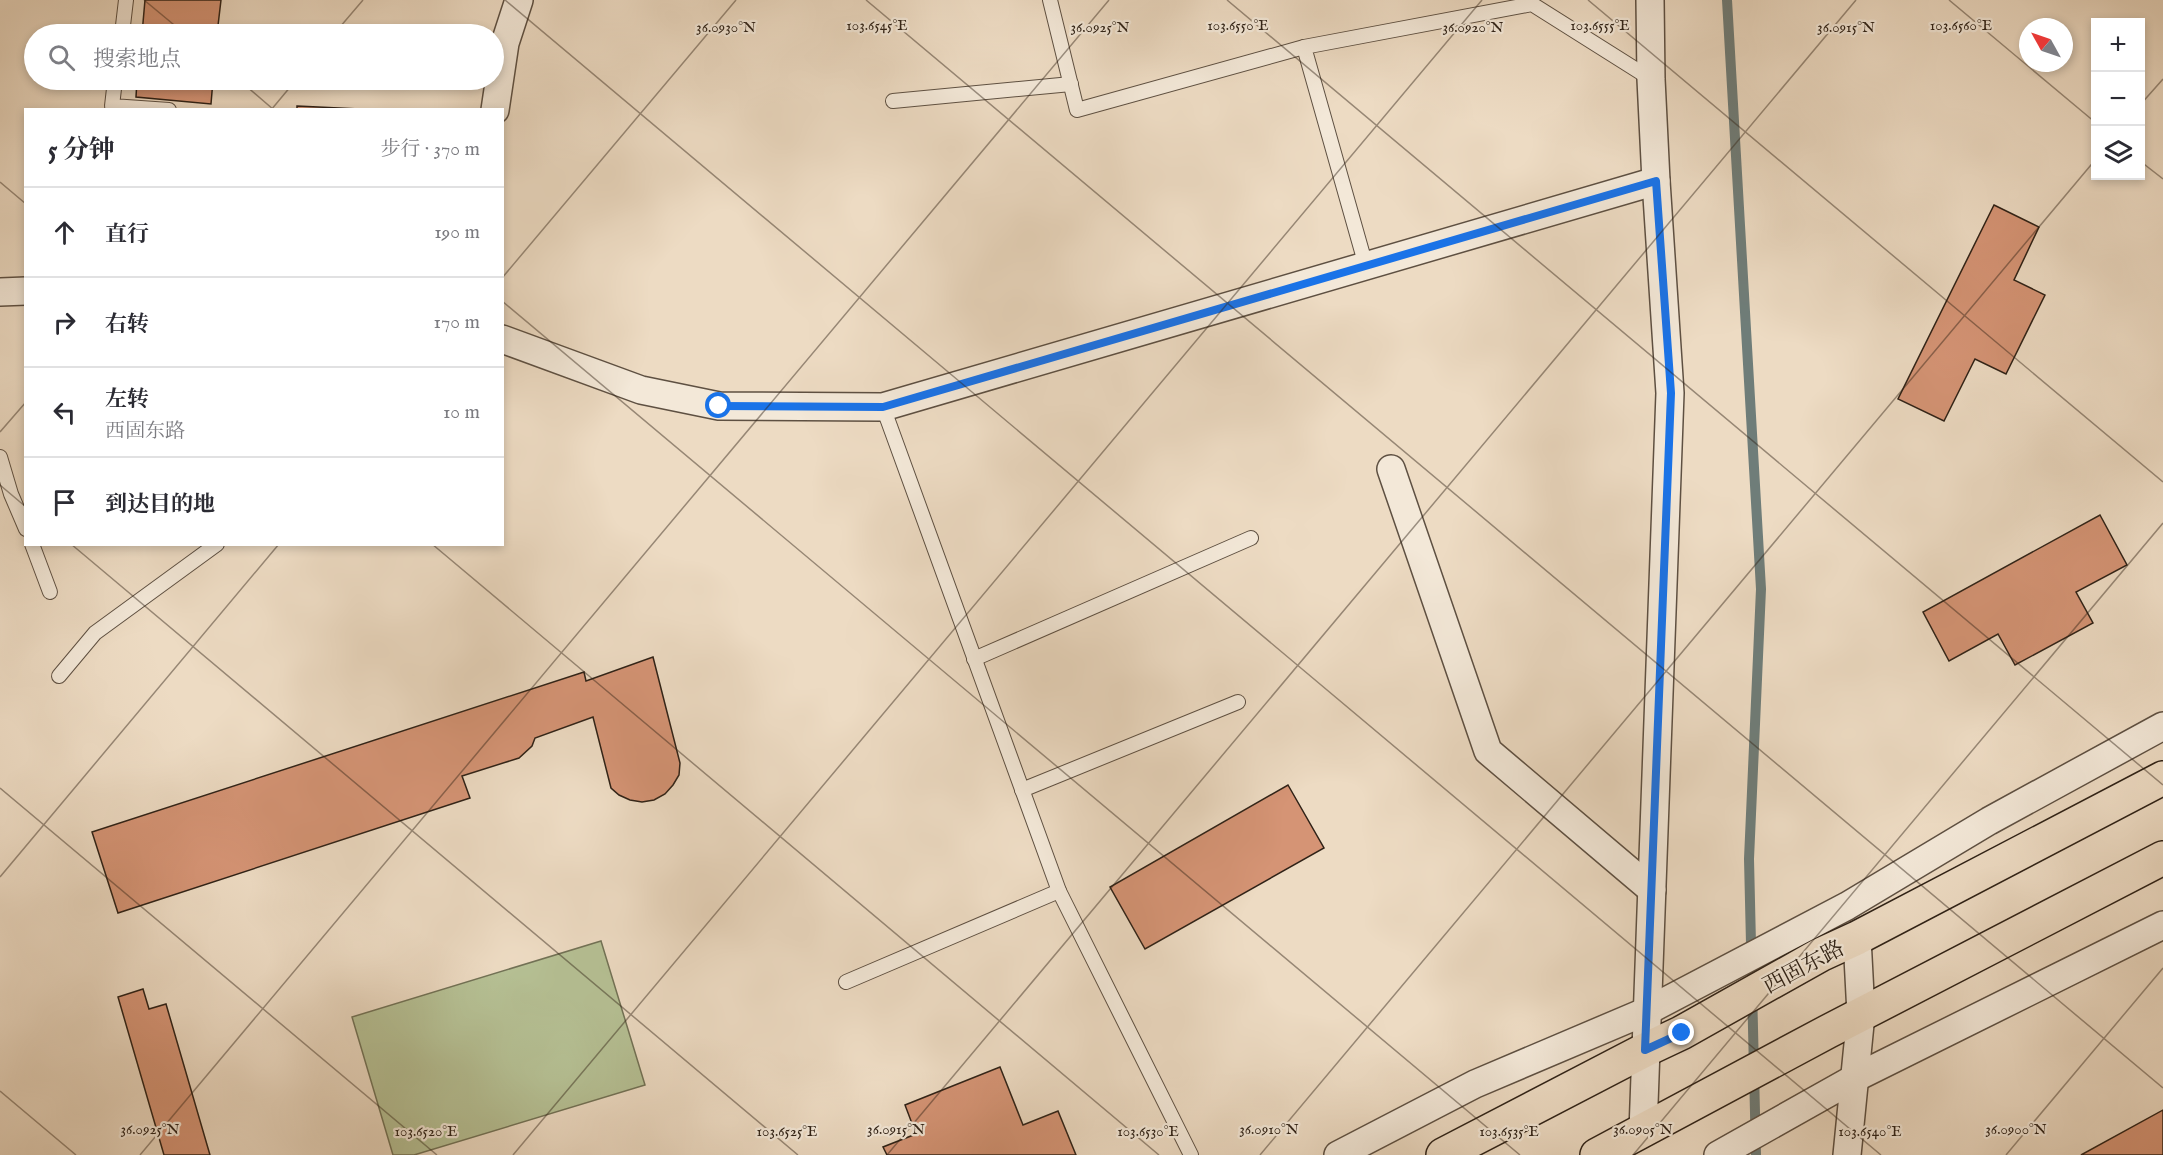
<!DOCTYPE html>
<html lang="zh">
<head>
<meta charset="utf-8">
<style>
	body { margin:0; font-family:"IM FELL English","Noto Serif SC",serif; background:#f7f7f7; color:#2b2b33 }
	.controls { position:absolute; right:18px; top:18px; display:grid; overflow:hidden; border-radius:0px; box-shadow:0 3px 9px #0003 }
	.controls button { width:54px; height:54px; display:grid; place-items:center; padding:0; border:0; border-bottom:2px solid #e1e1e2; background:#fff; color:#2b2b33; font:30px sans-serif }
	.compass { position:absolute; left:2019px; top:18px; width:54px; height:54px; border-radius:50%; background:#fff; box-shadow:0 3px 9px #0003; rotate:310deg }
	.stop { position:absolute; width:18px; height:18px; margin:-14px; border:4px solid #1a73e8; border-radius:50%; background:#fff }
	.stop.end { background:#1a73e8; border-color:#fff; box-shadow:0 2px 6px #0008 }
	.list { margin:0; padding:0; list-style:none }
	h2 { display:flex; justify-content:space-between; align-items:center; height:78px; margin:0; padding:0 24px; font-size:26px }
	h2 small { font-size:20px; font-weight:400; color:#7c7c81 }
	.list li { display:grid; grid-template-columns:39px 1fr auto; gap:18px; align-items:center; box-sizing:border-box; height:90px; padding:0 24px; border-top:2px solid #e1e1e2 }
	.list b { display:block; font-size:22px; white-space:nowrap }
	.list p { margin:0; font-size:20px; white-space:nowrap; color:#7c7c81 }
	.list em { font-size:20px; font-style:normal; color:#7c7c81 }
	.icon { flex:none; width:33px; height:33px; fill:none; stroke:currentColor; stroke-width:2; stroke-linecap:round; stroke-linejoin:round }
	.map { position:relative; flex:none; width:2163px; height:1155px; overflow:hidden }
	.search { position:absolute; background:#fff; box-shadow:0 3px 9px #0003; left:24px; top:24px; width:480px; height:66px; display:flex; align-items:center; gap:15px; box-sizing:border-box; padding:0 21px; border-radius:33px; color:#7c7c81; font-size:22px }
	.panel { position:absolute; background:#fff; box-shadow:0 3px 9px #0003; left:24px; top:108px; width:480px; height:438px; border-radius:0px }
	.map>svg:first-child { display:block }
	.green { fill:#b6c195; stroke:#727256; stroke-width:1.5 }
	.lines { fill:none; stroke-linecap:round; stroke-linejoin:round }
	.stream { stroke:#6f7d79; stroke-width:10 }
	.building { fill:#d59475; stroke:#2f2217; stroke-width:1.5 }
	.service-casing { stroke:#5e5042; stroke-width:16 }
	.minor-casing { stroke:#5e5042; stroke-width:30 }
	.primary-casing { stroke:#2f2217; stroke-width:36 }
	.service { stroke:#f3e8d8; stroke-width:14 }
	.minor { stroke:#f3e8d8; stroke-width:27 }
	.primary { stroke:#eddbc3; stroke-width:33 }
	.route { stroke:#1a73e8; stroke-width:8 }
	.ticks { fill:none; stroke:#2f2217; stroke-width:1.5; stroke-opacity:0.45 }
	.labels { text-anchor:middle; stroke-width:4.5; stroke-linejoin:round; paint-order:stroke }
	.street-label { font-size:22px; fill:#2f2217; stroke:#f3e8d8 }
	.ticks-label { font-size:15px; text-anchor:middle; fill:#2f2217; stroke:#f3e8d8; stroke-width:4.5; stroke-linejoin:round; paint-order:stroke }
</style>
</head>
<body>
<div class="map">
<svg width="2163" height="1155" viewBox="0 0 2163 1155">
	<rect width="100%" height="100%" fill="#eddbc3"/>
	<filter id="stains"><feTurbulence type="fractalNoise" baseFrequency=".00333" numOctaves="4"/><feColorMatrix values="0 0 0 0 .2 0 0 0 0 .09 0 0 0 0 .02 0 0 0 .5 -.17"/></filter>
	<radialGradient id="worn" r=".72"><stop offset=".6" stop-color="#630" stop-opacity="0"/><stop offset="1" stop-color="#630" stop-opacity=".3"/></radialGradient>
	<path class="green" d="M601 941 645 1085 414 1155H393L352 1017Z"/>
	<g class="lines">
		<path class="stream" d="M1727 0 1761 589 1749 859 1756 1155"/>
	</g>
	<g class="building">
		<path d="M145 0H221L217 34H142Z"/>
		<path d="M137 80H213L211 104 136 97Z"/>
		<path d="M297 106 381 110H297Z"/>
		<path d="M1994 205 2039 227 2014 280 2045 295 2006 374 1975 359 1944 421 1898 399Z"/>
		<path d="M2100 515 2127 565 2076 592 2093 623 2015 665 1998 634 1949 661 1923 612Z"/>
		<path d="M653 657 680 763 679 775 673 785 665 794 654 800 642 802 630 800 619 795 611 788 593 717 535 738 532 746 519 758 462 776 470 798 118 913 92 832 584 672 586 681Z"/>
		<path d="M1288 785 1324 848 1145 949 1110 887Z"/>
		<path d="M143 989 149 1009 166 1004 210 1155H164L118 997Z"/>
		<path d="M1000 1067 1023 1125 1058 1111 1076 1155H887L883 1147 916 1134 905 1105Z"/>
		<path d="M2163 1110V1155H2081Z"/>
	</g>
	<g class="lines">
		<g class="service-casing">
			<g id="service">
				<path d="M1050 0 1077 110 1304 47"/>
				<path d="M122 34 126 0"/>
				<path d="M115 80 112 106 169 110"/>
				<path d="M893 101 1071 84"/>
				<path d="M1366 266 1304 47 1532 4 1651 79"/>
				<path d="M883 407 1059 891 1191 1155"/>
				<path d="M0 457 11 494 26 529"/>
				<path d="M32 544 50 592"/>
				<path d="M974 659 1251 538"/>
				<path d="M59 676 95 633 217 544"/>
				<path d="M1022 790 1238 702"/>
				<path d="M846 982 1059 891"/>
			</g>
		</g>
		<g class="minor-casing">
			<g id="minor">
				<path d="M495 110 505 43 519 0"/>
				<path d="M0 292 26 291"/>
				<path d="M502 339 641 390 719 406 883 407 1656 181"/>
				<path d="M1391 469 1488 751 1652 890"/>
				<path d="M1643 1131 1670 393 1656 181 1651 79 1650 0"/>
				<path d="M1338 1155 1475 1084 1647 1011 1847 906 1989 821 2163 726"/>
				<path d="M1718 1155 1855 1078 2163 925"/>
				<path d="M1847 1155 1861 1014 1857 938"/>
			</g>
		</g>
		<g class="primary-casing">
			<g id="primary">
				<path d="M1443 1155 1645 1050 1681 1033 1820 955 1857 938 2163 778"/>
				<path d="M1597 1155 1827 1032 2163 858"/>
			</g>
		</g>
		<use href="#service" class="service"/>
		<use href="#minor" class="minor"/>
		<use href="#primary" class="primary"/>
	</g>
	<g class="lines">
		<path class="route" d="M719 406 883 407 1656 181 1671 393 1645 1050 1682 1033"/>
	</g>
	<path class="ticks" d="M144 0 185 34M505 0 1881 1155M866 0 2163 1088M1227 0 2163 785M1588 0 2163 482M1949 0 2096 123M334 34 363 0M239 80 274 110M2140 105 2163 79M271 110 296 80M2140 161 2163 179M0 182 26 204M502 278 736 0M502 301 1520 1155M0 432 26 402M0 485 26 507M71 544 798 1155M432 544 1159 1155M0 788 437 1155M0 877 279 544M0 1091 76 1155M140 1155 1109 0M513 1155 1482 0M887 1155 1856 0M1260 1155 2096 159M1633 1155 2163 523M2006 1155 2163 968"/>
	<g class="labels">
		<g class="street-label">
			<text transform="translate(1803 966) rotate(-28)" y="8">西固东路</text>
		</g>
	</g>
	<g class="ticks-label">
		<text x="1961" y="30">103.6560°E</text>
		<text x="877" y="30">103.6545°E</text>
		<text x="1238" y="30">103.6550°E</text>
		<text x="1600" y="30">103.6555°E</text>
		<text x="726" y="32">36.0930°N</text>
		<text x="1100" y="32">36.0925°N</text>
		<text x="1473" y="32">36.0920°N</text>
		<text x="1846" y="32">36.0915°N</text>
		<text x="150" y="1134">36.0925°N</text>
		<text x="896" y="1134">36.0915°N</text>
		<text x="1269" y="1134">36.0910°N</text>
		<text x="1643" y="1134">36.0905°N</text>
		<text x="2016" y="1134">36.0900°N</text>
		<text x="426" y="1136">103.6520°E</text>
		<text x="787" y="1136">103.6525°E</text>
		<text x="1148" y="1136">103.6530°E</text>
		<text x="1509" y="1136">103.6535°E</text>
		<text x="1870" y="1136">103.6540°E</text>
	</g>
	<rect width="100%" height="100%" filter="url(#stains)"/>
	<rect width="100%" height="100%" fill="url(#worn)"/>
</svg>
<div class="controls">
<button>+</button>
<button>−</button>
<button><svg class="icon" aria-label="layers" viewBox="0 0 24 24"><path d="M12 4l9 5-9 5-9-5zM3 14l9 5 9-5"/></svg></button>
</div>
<svg class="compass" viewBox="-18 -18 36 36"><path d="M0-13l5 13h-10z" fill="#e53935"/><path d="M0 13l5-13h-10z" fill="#7c7c81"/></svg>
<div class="stop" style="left:719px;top:406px"></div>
<div class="stop end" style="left:1682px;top:1033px"></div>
<div class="search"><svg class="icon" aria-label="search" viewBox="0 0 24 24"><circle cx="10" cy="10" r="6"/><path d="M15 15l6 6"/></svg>搜索地点</div>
<section class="panel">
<h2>5 分钟<small>步行 · 370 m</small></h2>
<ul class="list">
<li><svg class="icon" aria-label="ahead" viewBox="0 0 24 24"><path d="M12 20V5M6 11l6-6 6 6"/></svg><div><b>直行</b></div><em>190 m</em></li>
<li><svg class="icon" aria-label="right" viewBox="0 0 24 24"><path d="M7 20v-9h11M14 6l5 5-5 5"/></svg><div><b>右转</b></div><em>170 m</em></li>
<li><svg class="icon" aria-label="left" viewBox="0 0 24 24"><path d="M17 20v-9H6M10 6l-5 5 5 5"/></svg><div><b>左转</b><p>西固东路</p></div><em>10 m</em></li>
<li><svg class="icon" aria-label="arrive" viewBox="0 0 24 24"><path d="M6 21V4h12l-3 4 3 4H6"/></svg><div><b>到达目的地</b></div></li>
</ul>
</section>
</div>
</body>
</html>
